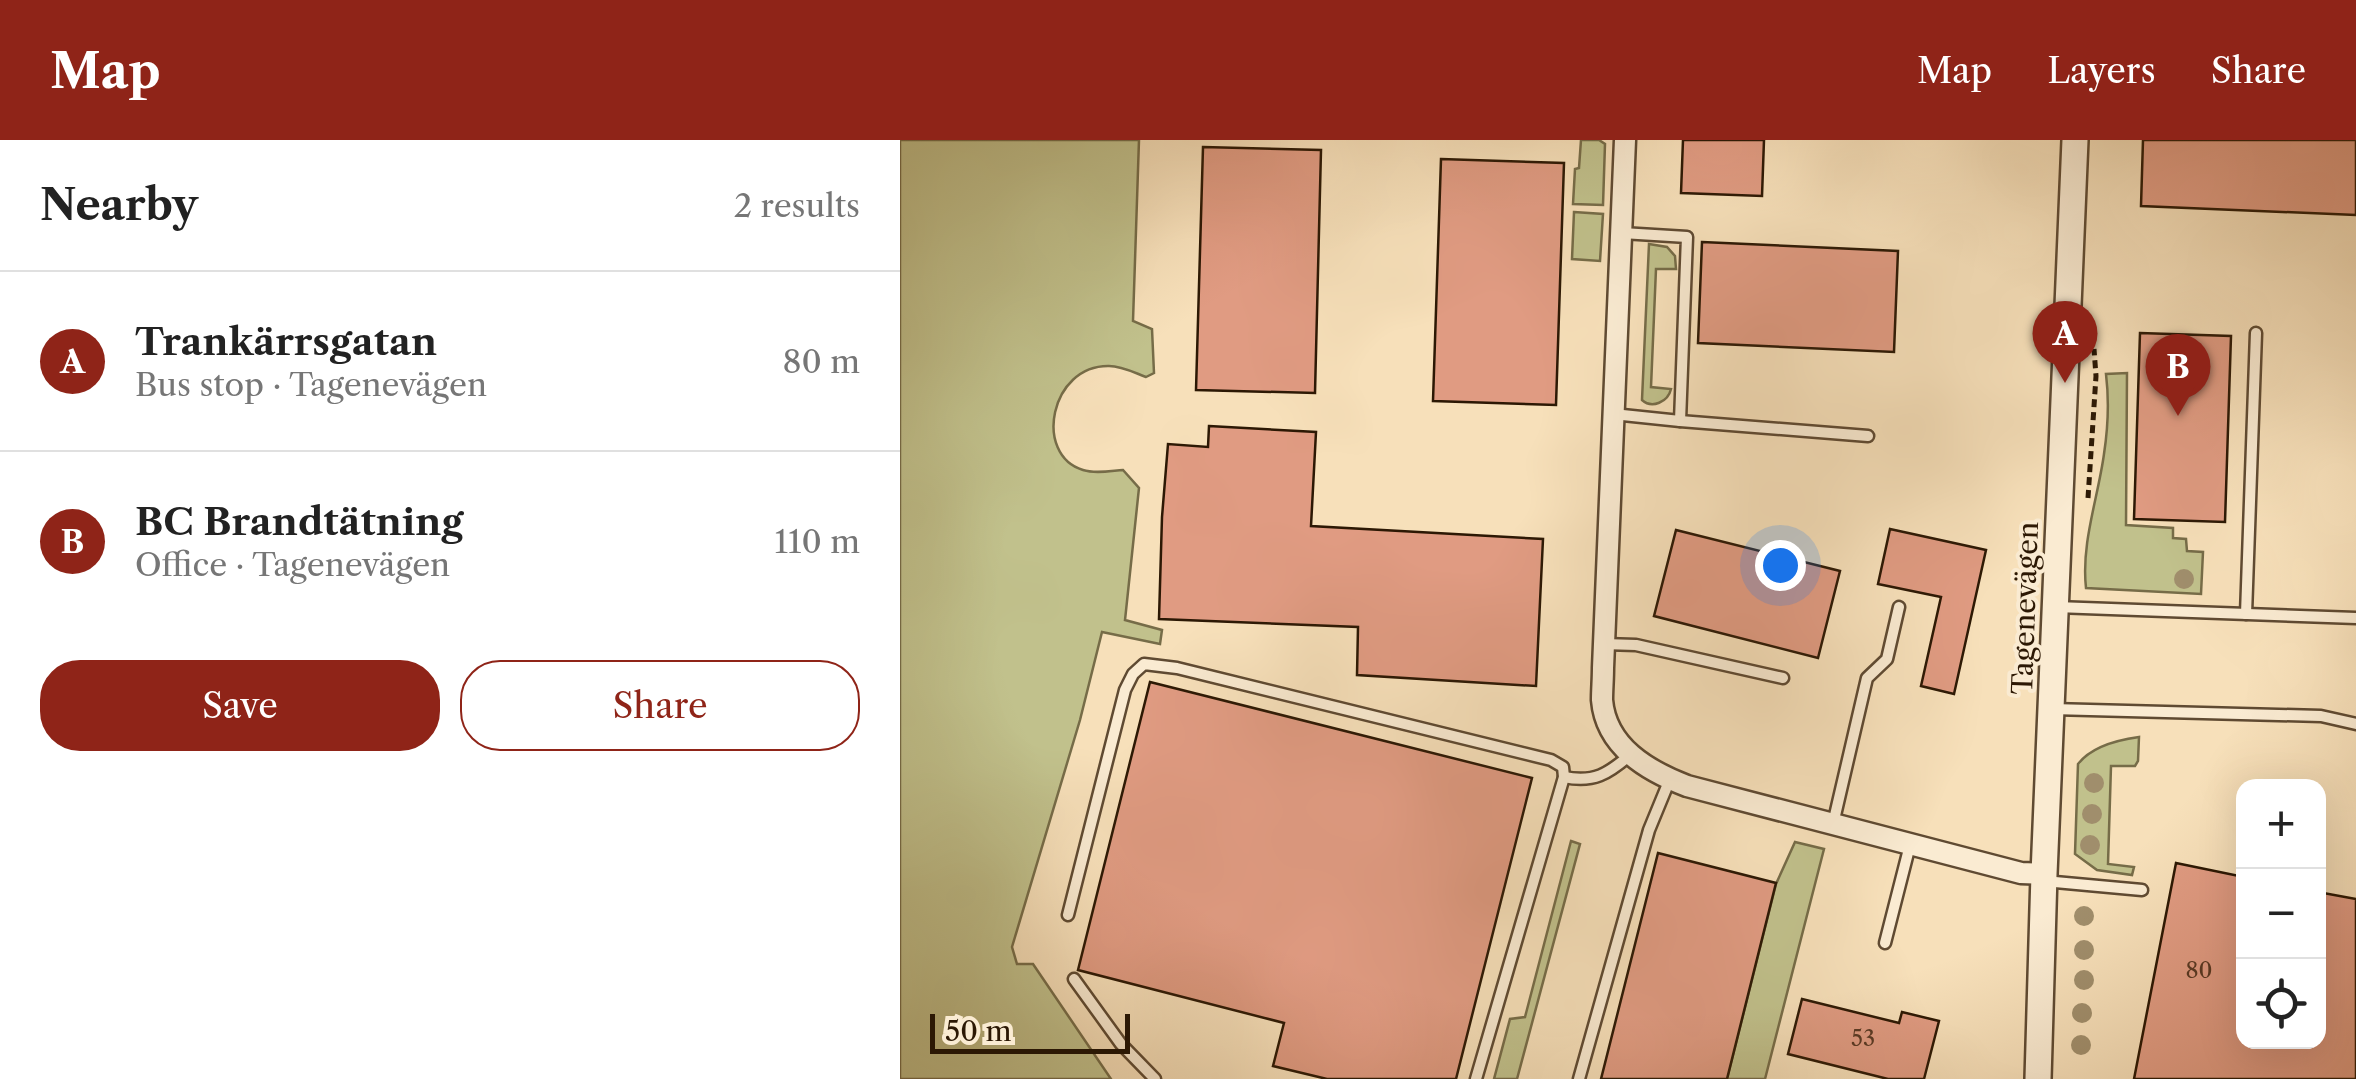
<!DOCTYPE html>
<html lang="en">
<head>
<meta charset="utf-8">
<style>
	body { margin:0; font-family:"Libre Caslon Text",serif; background:#f2f2f2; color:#222 }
	.controls { position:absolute; right:30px; bottom:30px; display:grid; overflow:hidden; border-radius:20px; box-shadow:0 10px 40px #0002 }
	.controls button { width:90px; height:90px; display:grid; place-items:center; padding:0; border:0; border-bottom:2px solid #e0e0e0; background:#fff; color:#222; font:50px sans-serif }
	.scale { position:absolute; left:30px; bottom:25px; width:200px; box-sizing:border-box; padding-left:10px; border:5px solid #2c1804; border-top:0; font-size:28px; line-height:35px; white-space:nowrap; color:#2c1804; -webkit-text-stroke:8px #faebd2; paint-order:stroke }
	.you { position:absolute; left:880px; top:425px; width:35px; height:35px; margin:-25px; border:8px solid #fff; border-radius:50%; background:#1a73e8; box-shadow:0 0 0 15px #1a73e833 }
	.badge { display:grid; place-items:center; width:65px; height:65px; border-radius:50%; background:#8f2418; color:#fff; font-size:32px; font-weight:700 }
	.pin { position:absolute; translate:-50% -82px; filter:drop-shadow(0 2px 5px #0008) }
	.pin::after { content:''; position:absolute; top:52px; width:35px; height:30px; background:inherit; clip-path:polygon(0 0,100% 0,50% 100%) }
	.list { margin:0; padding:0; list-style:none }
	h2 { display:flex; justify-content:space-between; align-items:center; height:130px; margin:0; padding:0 40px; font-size:42px }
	h2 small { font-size:32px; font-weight:400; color:#767676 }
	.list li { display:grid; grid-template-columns:65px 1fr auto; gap:30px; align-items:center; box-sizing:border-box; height:180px; padding:0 40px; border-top:2px solid #e0e0e0 }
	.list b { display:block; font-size:38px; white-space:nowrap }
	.list p { margin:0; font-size:32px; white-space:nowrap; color:#767676 }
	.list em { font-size:32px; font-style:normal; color:#767676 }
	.actions { display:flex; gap:20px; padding:30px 40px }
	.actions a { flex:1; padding:22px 0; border:2px solid #8f2418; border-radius:40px; text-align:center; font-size:35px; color:#8f2418 }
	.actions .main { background:#8f2418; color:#fff }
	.icon { flex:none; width:55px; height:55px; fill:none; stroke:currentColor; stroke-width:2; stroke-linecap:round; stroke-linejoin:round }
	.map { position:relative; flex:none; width:1456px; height:939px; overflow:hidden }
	header { display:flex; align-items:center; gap:60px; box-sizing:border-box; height:140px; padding:0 50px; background:#8f2418; color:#fff }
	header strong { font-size:48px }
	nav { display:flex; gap:55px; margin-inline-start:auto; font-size:35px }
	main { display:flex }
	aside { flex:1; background:#fff }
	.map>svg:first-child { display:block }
	.green { fill:#c1c18c; stroke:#766c48; stroke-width:2.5 }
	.building { fill:#e09b82; stroke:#2c1804; stroke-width:2.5 }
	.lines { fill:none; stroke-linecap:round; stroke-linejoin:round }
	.service-casing { stroke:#5f4a32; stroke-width:15 }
	.minor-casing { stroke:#5f4a32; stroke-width:25 }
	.tertiary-casing { stroke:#5f4a32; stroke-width:30 }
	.path { stroke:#2c1804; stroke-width:5; stroke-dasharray:8 5; stroke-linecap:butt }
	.service { stroke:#faebd2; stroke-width:10 }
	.minor { stroke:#faebd2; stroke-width:20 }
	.tertiary { stroke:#faebd2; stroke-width:25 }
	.tree { fill:#a08e6c }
	.labels { text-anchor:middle; stroke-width:8; stroke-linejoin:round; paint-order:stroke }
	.number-label { font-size:22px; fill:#593924 }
	.street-label { font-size:28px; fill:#2c1804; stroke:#faebd2 }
</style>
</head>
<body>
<header>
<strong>Map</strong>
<nav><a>Map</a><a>Layers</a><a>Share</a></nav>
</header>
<main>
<aside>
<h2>Nearby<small>2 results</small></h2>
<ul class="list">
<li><span class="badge">A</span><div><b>Trankärrsgatan</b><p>Bus stop · Tagenevägen</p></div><em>80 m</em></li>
<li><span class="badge">B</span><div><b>BC Brandtätning</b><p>Office · Tagenevägen</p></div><em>110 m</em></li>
</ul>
<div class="actions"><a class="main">Save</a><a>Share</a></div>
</aside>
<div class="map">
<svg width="1456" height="939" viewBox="0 0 1456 939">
	<rect width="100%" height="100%" fill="#f7e0ba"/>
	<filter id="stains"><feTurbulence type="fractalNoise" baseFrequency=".002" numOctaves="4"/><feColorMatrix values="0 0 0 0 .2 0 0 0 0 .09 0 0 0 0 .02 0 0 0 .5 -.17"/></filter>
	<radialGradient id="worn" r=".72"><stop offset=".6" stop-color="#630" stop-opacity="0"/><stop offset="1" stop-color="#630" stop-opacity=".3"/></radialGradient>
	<g class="green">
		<path d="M0 0H239L233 181 252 189 254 233 246 237C235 233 222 226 209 226 150 225 133 315 183 330 195 334 210 331 223 330L239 348 225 480 262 490 260 504 202 492 180 580 112 807 117 824H133L211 939H0Z"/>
		<path d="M681 0H699L705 4 703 65 673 64 675 29 679 28Z"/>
		<path d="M674 72 703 74 700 121 672 119Z"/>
		<path d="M749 104 767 107 775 116 776 129H756L751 247 771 249C768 262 752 269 742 260Z"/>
		<path d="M1227 233 1226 385 1273 388V398L1286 399 1287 411 1303 412 1301 454 1186 448C1181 403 1198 358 1204 314 1208 288 1209 259 1206 234Z"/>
		<path d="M1239 597 1238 621 1235 626H1211L1208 724 1234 727 1232 735 1197 730 1175 714 1178 624C1192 606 1217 600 1239 597Z"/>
		<path d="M671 701 680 704 617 939H594L610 879 625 877Z"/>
		<path d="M895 702 924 709 865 939H827L876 744Z"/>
	</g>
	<g class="building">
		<path d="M783 0H864L862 56 781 53Z"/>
		<path d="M1243 0H1456V75L1241 66Z"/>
		<path d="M303 7 421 10 415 253 296 250Z"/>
		<path d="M541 19 664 23 656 265 533 261Z"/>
		<path d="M802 102 998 111 994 212 798 203Z"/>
		<path d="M1240 193 1331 196 1325 382 1234 379Z"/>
		<path d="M309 286 416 292 411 386 643 399 636 546 457 535 458 487 259 479 262 377 268 304 308 307Z"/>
		<path d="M990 389 1086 410 1054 554 1021 546 1041 457 978 444Z"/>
		<path d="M776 390 940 431 918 518 754 476Z"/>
		<path d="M250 542 632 638 556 939H427L373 926 384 883 178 830Z"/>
		<path d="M758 713 876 743 827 939H701Z"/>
		<path d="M1276 723 1344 737V902H1418V752L1456 759V939H1234Z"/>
		<path d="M902 859 999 883 1002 872 1039 881 1024 939H988L888 914Z"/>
	</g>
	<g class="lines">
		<g class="service-casing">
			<g id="service">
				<path d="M713 274 780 281 787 97 722 93"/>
				<path d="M780 281 968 296"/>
				<path d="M1156 467 1456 478"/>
				<path d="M1346 474 1356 193"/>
				<path d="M704 504 736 505 883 538"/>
				<path d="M1152 569 1421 576 1456 584"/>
				<path d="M664 637C694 643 708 634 730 615"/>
				<path d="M933 684 967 538 987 519 999 467"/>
				<path d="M1144 741 1242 750"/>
				<path d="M168 775 225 550 233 534 244 524 277 528 651 620 663 627 664 637 576 939"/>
				<path d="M985 803 1010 705"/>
				<path d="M174 839 221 904 255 939"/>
				<path d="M679 939 749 690 770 639"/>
			</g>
		</g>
		<g class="minor-casing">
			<path id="minor" d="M725 0 703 528C703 539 702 550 702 560 706 607 748 631 787 646L1121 733 1144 734"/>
		</g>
		<g class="tertiary-casing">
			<path id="tertiary" d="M1138 939 1144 734 1175 0"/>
		</g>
		<path class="path" d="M1188 358 1196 236 1194 209"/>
		<use href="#service" class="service"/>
		<use href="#minor" class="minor"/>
		<use href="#tertiary" class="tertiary"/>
	</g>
	<g class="tree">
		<circle cx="1284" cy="439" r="10"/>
		<circle cx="1194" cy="643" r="10"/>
		<circle cx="1192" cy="674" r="10"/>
		<circle cx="1190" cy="705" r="10"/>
		<circle cx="1184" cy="776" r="10"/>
		<circle cx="1184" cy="810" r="10"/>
		<circle cx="1184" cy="840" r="10"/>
		<circle cx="1182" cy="873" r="10"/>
		<circle cx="1181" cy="905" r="10"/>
	</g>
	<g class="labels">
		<g class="number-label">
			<text x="1299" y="838">80</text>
			<text x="963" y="906">53</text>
		</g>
		<g class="street-label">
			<text transform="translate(1125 468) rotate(-88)" y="10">Tagenevägen</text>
		</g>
	</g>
	<rect width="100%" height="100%" filter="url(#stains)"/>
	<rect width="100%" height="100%" fill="url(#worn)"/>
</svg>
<div class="controls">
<button>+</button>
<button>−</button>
<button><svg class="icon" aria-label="locate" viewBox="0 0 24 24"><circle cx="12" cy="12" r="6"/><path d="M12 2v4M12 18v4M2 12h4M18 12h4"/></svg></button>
</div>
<div class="scale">50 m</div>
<div class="you"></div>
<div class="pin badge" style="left:1165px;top:243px">A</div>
<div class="pin badge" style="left:1278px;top:276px">B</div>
</div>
</main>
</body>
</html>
